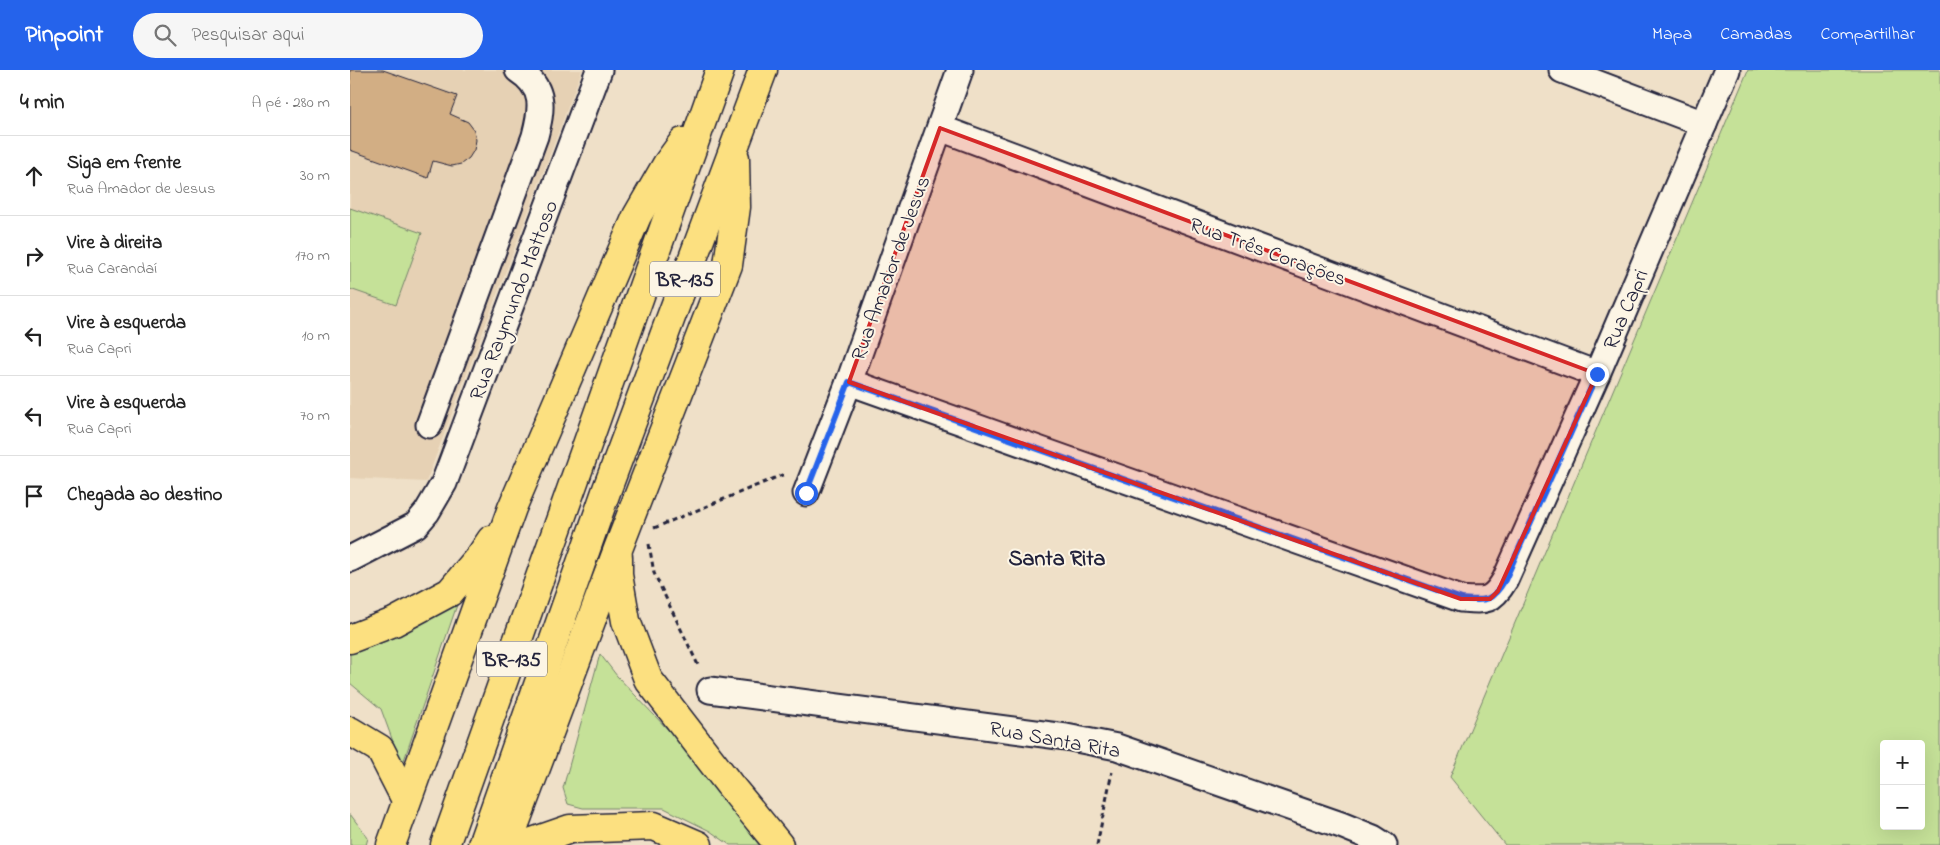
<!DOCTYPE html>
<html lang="pt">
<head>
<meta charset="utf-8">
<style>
	body { margin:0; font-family:"Indie Flower",sans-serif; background:#f6f6f6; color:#222 }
	.controls { position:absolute; right:15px; bottom:15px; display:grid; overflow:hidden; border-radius:5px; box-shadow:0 5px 20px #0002 }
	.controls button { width:45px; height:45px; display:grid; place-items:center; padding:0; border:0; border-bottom:1px solid #e0e0e0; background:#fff; color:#222; font:25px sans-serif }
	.stop { position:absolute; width:15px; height:15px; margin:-11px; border:4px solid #2563eb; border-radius:50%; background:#fff }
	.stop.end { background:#2563eb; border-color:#fff; box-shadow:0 1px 5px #0008 }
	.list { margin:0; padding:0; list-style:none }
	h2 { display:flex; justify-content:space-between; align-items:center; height:65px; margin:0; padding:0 20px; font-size:21px }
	h2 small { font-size:16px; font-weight:400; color:#767676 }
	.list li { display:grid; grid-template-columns:32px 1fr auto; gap:15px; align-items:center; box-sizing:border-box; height:80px; padding:0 20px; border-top:1px solid #e0e0e0 }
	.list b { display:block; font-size:19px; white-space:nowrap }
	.list p { margin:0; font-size:16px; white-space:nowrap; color:#767676 }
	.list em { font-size:16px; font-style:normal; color:#767676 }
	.icon { flex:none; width:28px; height:28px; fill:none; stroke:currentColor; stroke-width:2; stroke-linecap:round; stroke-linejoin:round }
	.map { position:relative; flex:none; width:1590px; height:775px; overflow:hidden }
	header { display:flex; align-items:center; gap:30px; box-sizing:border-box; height:70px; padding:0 25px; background:#2563eb; color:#fff }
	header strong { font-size:24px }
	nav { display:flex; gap:28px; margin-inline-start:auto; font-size:18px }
	.search { width:350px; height:45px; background:#f6f6f6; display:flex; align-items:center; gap:12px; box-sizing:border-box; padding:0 18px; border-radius:28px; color:#767676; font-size:19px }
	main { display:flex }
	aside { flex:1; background:#fff }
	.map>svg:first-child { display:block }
	.built { fill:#e6d1b4 }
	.green { fill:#c5e198; stroke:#74826a; fill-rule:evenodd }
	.building { fill:#d2ae84; stroke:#22223b }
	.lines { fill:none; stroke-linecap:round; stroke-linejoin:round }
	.minor-casing { stroke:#22223b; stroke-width:29 }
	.highway-casing { stroke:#22223b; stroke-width:31 }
	.path { stroke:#22223b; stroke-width:3; stroke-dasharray:5 4; stroke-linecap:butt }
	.minor { stroke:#fcf5e5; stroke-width:25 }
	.highway { stroke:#fce080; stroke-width:28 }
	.route { stroke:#2563eb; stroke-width:6 }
	.marked { fill:#d62828; fill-opacity:0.2; stroke:#d62828; stroke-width:4; stroke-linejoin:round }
	.labels { text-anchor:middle; stroke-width:4; stroke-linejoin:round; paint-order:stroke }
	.shield { fill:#fcf5e5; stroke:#63616e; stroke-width:1 }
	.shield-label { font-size:20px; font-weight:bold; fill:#22223b }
	.street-label { font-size:21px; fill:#22223b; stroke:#fcf5e5 }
	.neighbourhood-label { font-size:22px; font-weight:bold; fill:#22223b; stroke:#fcf5e5 }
</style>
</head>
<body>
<header>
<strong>Pinpoint</strong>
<div class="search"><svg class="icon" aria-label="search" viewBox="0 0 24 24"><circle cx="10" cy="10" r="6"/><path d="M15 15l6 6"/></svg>Pesquisar aqui</div>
<nav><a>Mapa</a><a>Camadas</a><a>Compartilhar</a></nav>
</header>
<main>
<aside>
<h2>4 min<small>A pé · 280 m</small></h2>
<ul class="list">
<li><svg class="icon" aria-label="ahead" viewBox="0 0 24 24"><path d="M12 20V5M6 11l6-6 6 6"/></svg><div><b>Siga em frente</b><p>Rua Amador de Jesus</p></div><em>30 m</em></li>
<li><svg class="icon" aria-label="right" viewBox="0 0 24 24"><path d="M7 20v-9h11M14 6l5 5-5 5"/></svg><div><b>Vire à direita</b><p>Rua Carandaí</p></div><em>170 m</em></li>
<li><svg class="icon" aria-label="left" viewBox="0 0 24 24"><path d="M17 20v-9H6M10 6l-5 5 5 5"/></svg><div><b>Vire à esquerda</b><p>Rua Capri</p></div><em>10 m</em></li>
<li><svg class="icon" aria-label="left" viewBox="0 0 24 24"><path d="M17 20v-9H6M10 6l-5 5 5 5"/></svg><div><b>Vire à esquerda</b><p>Rua Capri</p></div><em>70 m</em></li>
<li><svg class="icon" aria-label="arrive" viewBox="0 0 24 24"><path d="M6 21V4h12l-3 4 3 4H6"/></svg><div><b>Chegada ao destino</b></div></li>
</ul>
</aside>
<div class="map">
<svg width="1590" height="775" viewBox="0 0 1590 775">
	<rect width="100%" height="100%" fill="#efe0c8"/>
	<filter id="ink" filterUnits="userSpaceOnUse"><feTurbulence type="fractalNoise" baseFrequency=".02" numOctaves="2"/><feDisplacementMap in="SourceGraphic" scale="10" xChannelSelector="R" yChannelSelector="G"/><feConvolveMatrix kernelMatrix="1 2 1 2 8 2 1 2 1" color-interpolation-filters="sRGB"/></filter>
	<g filter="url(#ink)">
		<path class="built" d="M0 0H232L76 412 0 408Z"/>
		<g class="green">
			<path d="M1398 0H1590V775H1155L1100 707ZM1534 674H1571V756H1534Z"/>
			<path d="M0 138 72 163 46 235 0 219Z"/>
			<path d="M108 532 52 696 31 639 0 613V577Z"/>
			<path d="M250 584 267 606 341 684 409 775H380L360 761 314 738H233L218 734 213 718Z"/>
			<path d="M0 744 18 768 16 775H0Z"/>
		</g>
		<path class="building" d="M0 0H33L107 26 100 44 118 52 124 60 126 70 124 80 119 88 111 94 102 96 83 91 78 108 0 80Z"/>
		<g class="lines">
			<g class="minor-casing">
				<g id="minor">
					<path d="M1212 0 1354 54"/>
					<path d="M590 58 1247 304"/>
					<path d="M499 312 1111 529C1136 531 1142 532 1155 510L1247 304 1377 0"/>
					<path d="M79 355 185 66C192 39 196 18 168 0"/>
					<path d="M456 423 499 312 610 0"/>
					<path d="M0 489 66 455 77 442 94 413 249 0"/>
					<path d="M360 620 716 667 767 677 991 755 1023 768 1034 775"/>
				</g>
			</g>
			<g class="highway-casing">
				<g id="highway">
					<path d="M268 487V505L276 551 298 609 379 714 429 775"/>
					<path d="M0 569 44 552 100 522 131 485 141 470"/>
					<path d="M0 661 30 679 56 730"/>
					<path d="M41 775 162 438 287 146 317 94 333 72"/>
					<path d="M95 775 370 0"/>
					<path d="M132 775 257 419 413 0"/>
					<path d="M157 775 268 479 378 195 386 137 385 88"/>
					<path d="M174 775 220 759 304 756 348 775"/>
				</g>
			</g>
			<g class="path">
				<path d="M304 458 437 403"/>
				<path d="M299 474 304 503 349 597"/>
				<path d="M747 775 762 702"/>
			</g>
			<use href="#minor" class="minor"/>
			<use href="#highway" class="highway"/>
		</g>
	</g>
	<g class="lines" filter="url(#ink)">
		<path class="route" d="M456 423 499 312 1112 529C1136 531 1142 532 1155 510L1247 304"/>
	</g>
	<path class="marked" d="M590 58 1247 304 1148 521 1140 529H1111L499 312Z"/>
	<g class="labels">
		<g class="shield">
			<rect x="300" y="191.5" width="70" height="35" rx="4"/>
			<rect x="127" y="571.5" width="70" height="35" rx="4"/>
		</g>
		<g class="shield-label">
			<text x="335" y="216">BR-135</text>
			<text x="162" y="596">BR-135</text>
		</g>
		<g class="street-label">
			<text transform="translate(918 181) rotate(20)" y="7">Rua Três Corações</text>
			<text transform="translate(540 198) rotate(-70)" y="7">Rua Amador de Jesus</text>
			<text transform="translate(163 230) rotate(-69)" y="7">Rua Raymundo Mattoso</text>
			<text transform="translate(1275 239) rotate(-67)" y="7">Rua Capri</text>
			<text transform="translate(705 669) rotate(10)" y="7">Rua Santa Rita</text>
		</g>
		<g class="neighbourhood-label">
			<text x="707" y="495">Santa Rita</text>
		</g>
	</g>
</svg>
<div class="controls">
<button>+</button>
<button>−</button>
</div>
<div class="stop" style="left:456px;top:423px"></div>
<div class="stop end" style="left:1247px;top:304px"></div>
</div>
</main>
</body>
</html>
